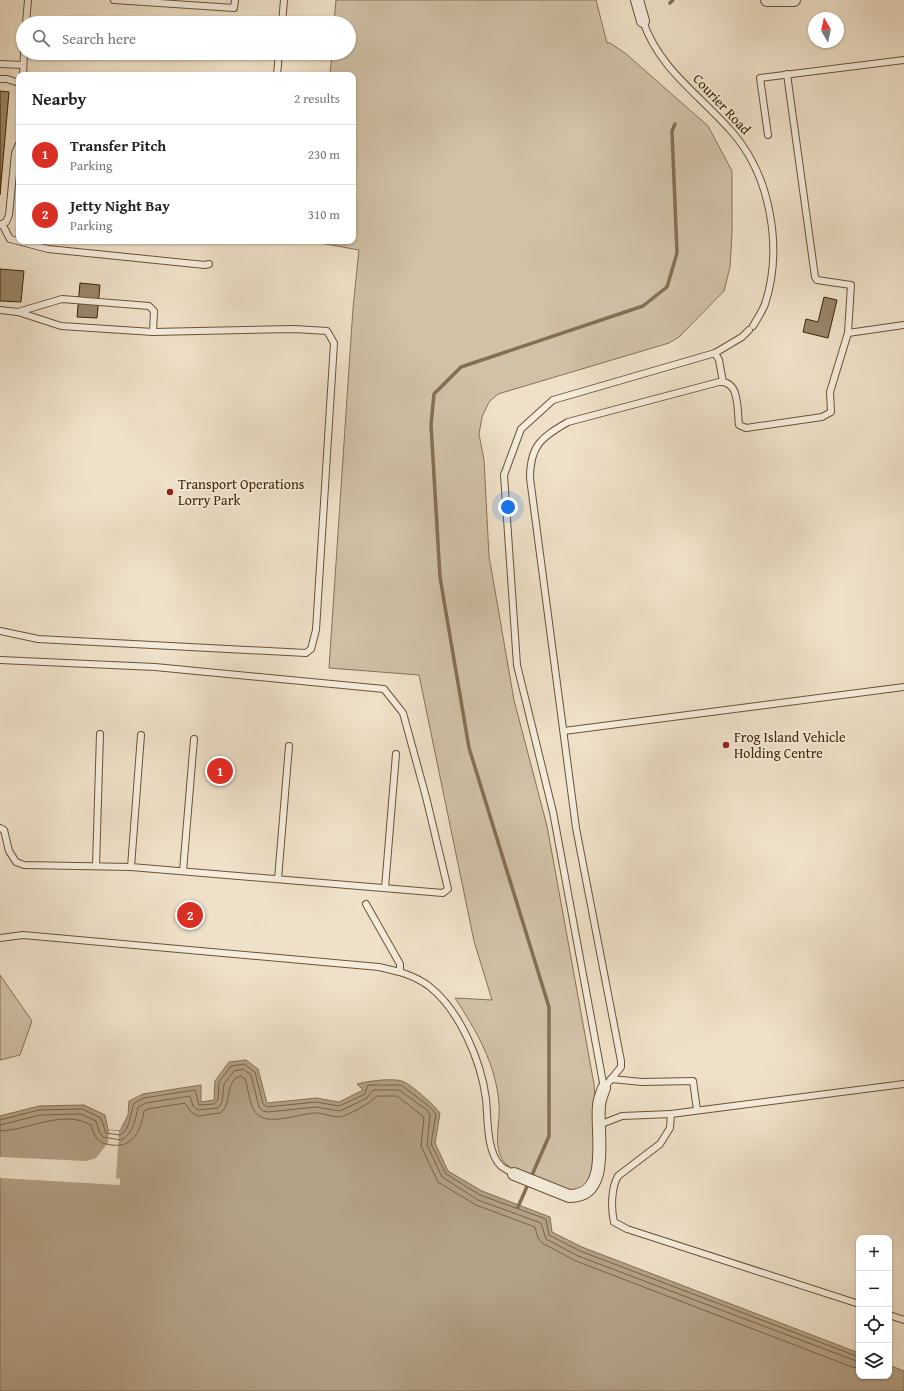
<!DOCTYPE html>
<html lang="en">
<head>
<meta charset="utf-8">
<style>
	body { margin:0; font-family:"Gentium Book Plus",serif; background:#f2f2f2; color:#222 }
	.controls { position:absolute; right:12px; bottom:12px; display:grid; overflow:hidden; border-radius:8px; box-shadow:0 1px 3px #0004 }
	.controls button { width:36px; height:36px; display:grid; place-items:center; padding:0; border:0; border-bottom:1px solid #e0e0e0; background:#fff; color:#222; font:20px sans-serif }
	.compass { position:absolute; left:808px; top:12px; width:36px; height:36px; border-radius:50%; background:#fff; box-shadow:0 1px 3px #0004; rotate:351deg }
	.you { position:absolute; left:508px; top:507px; width:14px; height:14px; margin:-10px; border:3px solid #fff; border-radius:50%; background:#1a73e8; box-shadow:0 0 0 6px #1a73e833 }
	.badge { display:grid; place-items:center; width:26px; height:26px; border-radius:50%; background:#d93025; color:#fff; font-size:13px; font-weight:700 }
	.pin { position:absolute; translate:-50% -50%; border:2px solid #fff; box-shadow:0 1px 4px #0006 }
	.list { margin:0; padding:0; list-style:none }
	h2 { display:flex; justify-content:space-between; align-items:center; height:52px; margin:0; padding:0 16px; font-size:17px }
	h2 small { font-size:13px; font-weight:400; color:#767676 }
	.list li { display:grid; grid-template-columns:26px 1fr auto; gap:12px; align-items:center; box-sizing:border-box; height:60px; padding:0 16px; border-top:1px solid #e0e0e0 }
	.list b { display:block; font-size:15px; white-space:nowrap }
	.list p { margin:0; font-size:13px; white-space:nowrap; color:#767676 }
	.list em { font-size:13px; font-style:normal; color:#767676 }
	.icon { flex:none; width:22px; height:22px; fill:none; stroke:currentColor; stroke-width:2; stroke-linecap:round; stroke-linejoin:round }
	.map { position:relative; flex:none; width:904px; height:1391px; overflow:hidden }
	.search { position:absolute; background:#fff; box-shadow:0 1px 3px #0004; left:16px; top:16px; width:340px; height:44px; display:flex; align-items:center; gap:10px; box-sizing:border-box; padding:0 14px; border-radius:22px; color:#767676; font-size:15px }
	.panel { position:absolute; background:#fff; box-shadow:0 1px 3px #0004; left:16px; top:72px; width:340px; height:172px; border-radius:8px }
	.map>svg:first-child { display:block }
	.green { fill:#d1c1a7; stroke:#887255 }
	.water { fill:#b3a186; stroke:#846f52 }
	.pier { fill:#efe1c9 }
	.lines { fill:none; stroke-linecap:round; stroke-linejoin:round }
	.shore { stroke:#786244; stroke-width:1 }
	.stream { stroke:#846f52; stroke-width:3.5 }
	.building { fill:#9a866a; stroke:#3e2403 }
	.service-casing { stroke:#6a5334; stroke-width:8 }
	.minor-casing { stroke:#6a5334; stroke-width:14 }
	.service { stroke:#f5ecdc; stroke-width:6 }
	.minor { stroke:#f5ecdc; stroke-width:12 }
	.poi-dot { fill:#8f2418; stroke:#f5ecdc; stroke-width:1.5 }
	.labels { text-anchor:middle; stroke-width:3.5; stroke-linejoin:round; paint-order:stroke }
	.street-label { font-size:14px; fill:#3e2403; stroke:#f5ecdc }
	.poi-label { font-size:14px; fill:#3e2403; stroke:#f5ecdc; text-anchor:start }
</style>
</head>
<body>
<div class="map">
<svg width="904" height="1391" viewBox="0 0 904 1391">
	<rect width="100%" height="100%" fill="#efe1c9"/>
	<filter id="stains"><feTurbulence type="fractalNoise" baseFrequency=".005" numOctaves="4"/><feColorMatrix values="0 0 0 0 .2 0 0 0 0 .09 0 0 0 0 .02 0 0 0 .5 -.17"/></filter>
	<radialGradient id="worn" r=".72"><stop offset=".6" stop-color="#630" stop-opacity="0"/><stop offset="1" stop-color="#630" stop-opacity=".3"/></radialGradient>
	<g class="green">
		<path d="M336 0H596L607 43H610L625 53 708 126 732 171V234L730 267 724 291 679 337 669 343 498 394 489 402 482 417 479 434 484 460 489 556 514 700 547 826 594 1084 598 1153 597 1178 572 1193C556 1187 519 1176 508 1166 490 1150 501 1124 499 1104 496 1064 476 1030 455 998L492 1000 474 941 419 675 329 668 353 308 359 250 315 242 353 241V75H330L332 53H349V23H334Z"/>
		<path d="M0 975 32 1021 20 1055 0 1060Z"/>
	</g>
	<path class="water" d="M246 1060 258 1069 267 1103 316 1098 339 1102 363 1090 357 1084C368 1081 391 1078 402 1081 411 1084 434 1105 440 1113L435 1143 448 1171 482 1191 550 1217 552 1232 582 1247 859 1353V1376H889V1365L904 1371V1391H0V1116L39 1106 84 1105 105 1115 108 1130 120 1131 128 1115 129 1101 143 1094 201 1085V1102L214 1100 215 1081 229 1062Z"/>
	<path class="pier" d="M109 1130 119 1131 116 1178 120 1179V1185L0 1178V1157L87 1161 96 1158 108 1143Z"/>
	<g class="lines">
		<g class="shore">
			<path d="M0 1120 39 1110 82 1109 101 1118 106 1133 120 1135C131 1129 130 1113 134 1103L144 1098 195 1090 199 1105 214 1104 218 1100 219 1082 231 1066 244 1064 255 1072 263 1104 267 1107 316 1102 339 1106 365 1094 368 1085H401L430 1107 436 1114 431 1144 446 1174 480 1195 546 1219 549 1235 580 1251 859 1357"/>
			<path d="M0 1125 40 1115 81 1114 96 1121 99 1132 103 1137 121 1140C133 1135 136 1118 138 1107L146 1103 190 1096 193 1106 198 1110 218 1108 222 1102 224 1084 234 1071 243 1069 251 1075 259 1107 263 1111 268 1112 316 1107 340 1111 367 1098 373 1090H399L427 1110 430 1115 427 1145 442 1177 478 1200 541 1223 546 1239 578 1256 859 1362"/>
			<path d="M0 1131C30 1130 63 1109 91 1125 95 1138 98 1144 112 1145 133 1148 141 1130 144 1111L148 1109 185 1103 191 1112 198 1116 220 1113C233 1105 224 1079 241 1076L245 1079C249 1089 249 1109 259 1116 272 1125 301 1113 316 1113 325 1113 334 1119 343 1116 352 1113 371 1103 377 1096H397L424 1117 421 1146 438 1182 476 1205 535 1227 538 1238 542 1243 576 1261 852 1367 859 1368"/>
		</g>
		<g class="stream">
			<path d="M670 3 673 0"/>
			<path d="M518 1207 549 1136V1007L469 748 440 577 431 425 434 394 461 367 643 306 667 287 677 253 672 131 675 124"/>
		</g>
	</g>
	<g class="building">
		<path d="M0 91 9 92 0 195Z"/>
		<path d="M0 269 24 271 21 302 0 301Z"/>
		<path d="M80 283 100 285 97 318 77 317Z"/>
		<path d="M824 297 837 300 828 338 803 332 806 319 818 322Z"/>
	</g>
	<g class="lines">
		<g class="service-casing">
			<g id="service">
				<path d="M114 0 234 8 235 0"/>
				<path d="M643 21C659 69 700 95 732 132 771 176 783 249 765 304 762 312 757 319 753 326"/>
				<path d="M26 23 28 0"/>
				<path d="M282 23 284 0"/>
				<path d="M0 64 23 65"/>
				<path d="M23 75 24 53"/>
				<path d="M277 75 279 53"/>
				<path d="M0 79H7L19 83"/>
				<path d="M768 135 760 78 904 60"/>
				<path d="M2 224 10 239 48 249 205 265 209 264"/>
				<path d="M0 225 6 222 9 215 15 153 19 144"/>
				<path d="M0 310 18 312 61 326 153 332 294 329 327 331 334 343 316 630 311 649 306 653 38 639 0 631"/>
				<path d="M18 312 62 299 149 306 154 311 153 332"/>
				<path d="M848 333 904 325"/>
				<path d="M715 353 719 360 723 382"/>
				<path d="M0 660 155 667 384 689 403 713 426 797 448 889 443 893 131 867 24 865 16 862 9 851 4 830 0 828"/>
				<path d="M564 731 904 687"/>
				<path d="M96 866 100 734"/>
				<path d="M131 867 141 735"/>
				<path d="M183 871 194 739"/>
				<path d="M278 879 289 746"/>
				<path d="M385 888 396 754"/>
				<path d="M366 904 400 964V972"/>
				<path d="M0 938 23 935 379 967C397 971 415 975 430 987 460 1011 481 1061 486 1099 488 1117 486 1152 501 1166 504 1169 510 1171 514 1174"/>
				<path d="M611 1079 642 1082 693 1081 697 1110"/>
				<path d="M604 1088 621 1067V1061L576 828 530 478C530 445 542 437 568 422L719 382C740 380 737 409 739 425L746 428 822 417 831 412 830 392 848 333 851 285 817 280 815 277 787 74"/>
				<path d="M604 1088 553 812 517 665 504 475 521 429 553 400 715 353 742 337 749 330"/>
				<path d="M671 1114 904 1084"/>
				<path d="M599 1125 622 1116 671 1114 670 1128 660 1144 618 1176C611 1188 611 1209 614 1222L627 1229 859 1304"/>
				<path d="M889 1315 904 1320"/>
			</g>
		</g>
		<g class="minor-casing">
			<g id="minor">
				<path d="M637 0 643 21"/>
				<path d="M767 0H794"/>
				<path d="M514 1174 569 1196C612 1197 596 1133 599 1106 599 1100 602 1094 604 1088"/>
			</g>
		</g>
		<use href="#service" class="service"/>
		<use href="#minor" class="minor"/>
	</g>
	<g class="poi-dot">
		<circle cx="170" cy="492" r="4"/>
		<circle cx="726" cy="745" r="4"/>
	</g>
	<g class="labels">
		<g class="street-label">
			<text transform="translate(722 104) rotate(47)" y="5">Courier Road</text>
		</g>
		<g class="poi-label">
			<text x="178" y="489">Transport Operations<tspan x="178" dy="16">Lorry Park</tspan></text>
			<text x="734" y="742">Frog Island Vehicle<tspan x="734" dy="16">Holding Centre</tspan></text>
		</g>
	</g>
	<rect width="100%" height="100%" filter="url(#stains)"/>
	<rect width="100%" height="100%" fill="url(#worn)"/>
</svg>
<div class="controls">
<button>+</button>
<button>−</button>
<button><svg class="icon" aria-label="locate" viewBox="0 0 24 24"><circle cx="12" cy="12" r="6"/><path d="M12 2v4M12 18v4M2 12h4M18 12h4"/></svg></button>
<button><svg class="icon" aria-label="layers" viewBox="0 0 24 24"><path d="M12 4l9 5-9 5-9-5zM3 14l9 5 9-5"/></svg></button>
</div>
<svg class="compass" viewBox="-18 -18 36 36"><path d="M0-13l5 13h-10z" fill="#e53935"/><path d="M0 13l5-13h-10z" fill="#767676"/></svg>
<div class="you"></div>
<div class="pin badge" style="left:220px;top:771px">1</div>
<div class="pin badge" style="left:190px;top:915px">2</div>
<div class="search"><svg class="icon" aria-label="search" viewBox="0 0 24 24"><circle cx="10" cy="10" r="6"/><path d="M15 15l6 6"/></svg>Search here</div>
<section class="panel">
<h2>Nearby<small>2 results</small></h2>
<ul class="list">
<li><span class="badge">1</span><div><b>Transfer Pitch</b><p>Parking</p></div><em>230 m</em></li>
<li><span class="badge">2</span><div><b>Jetty Night Bay</b><p>Parking</p></div><em>310 m</em></li>
</ul>
</section>
</div>
</body>
</html>
